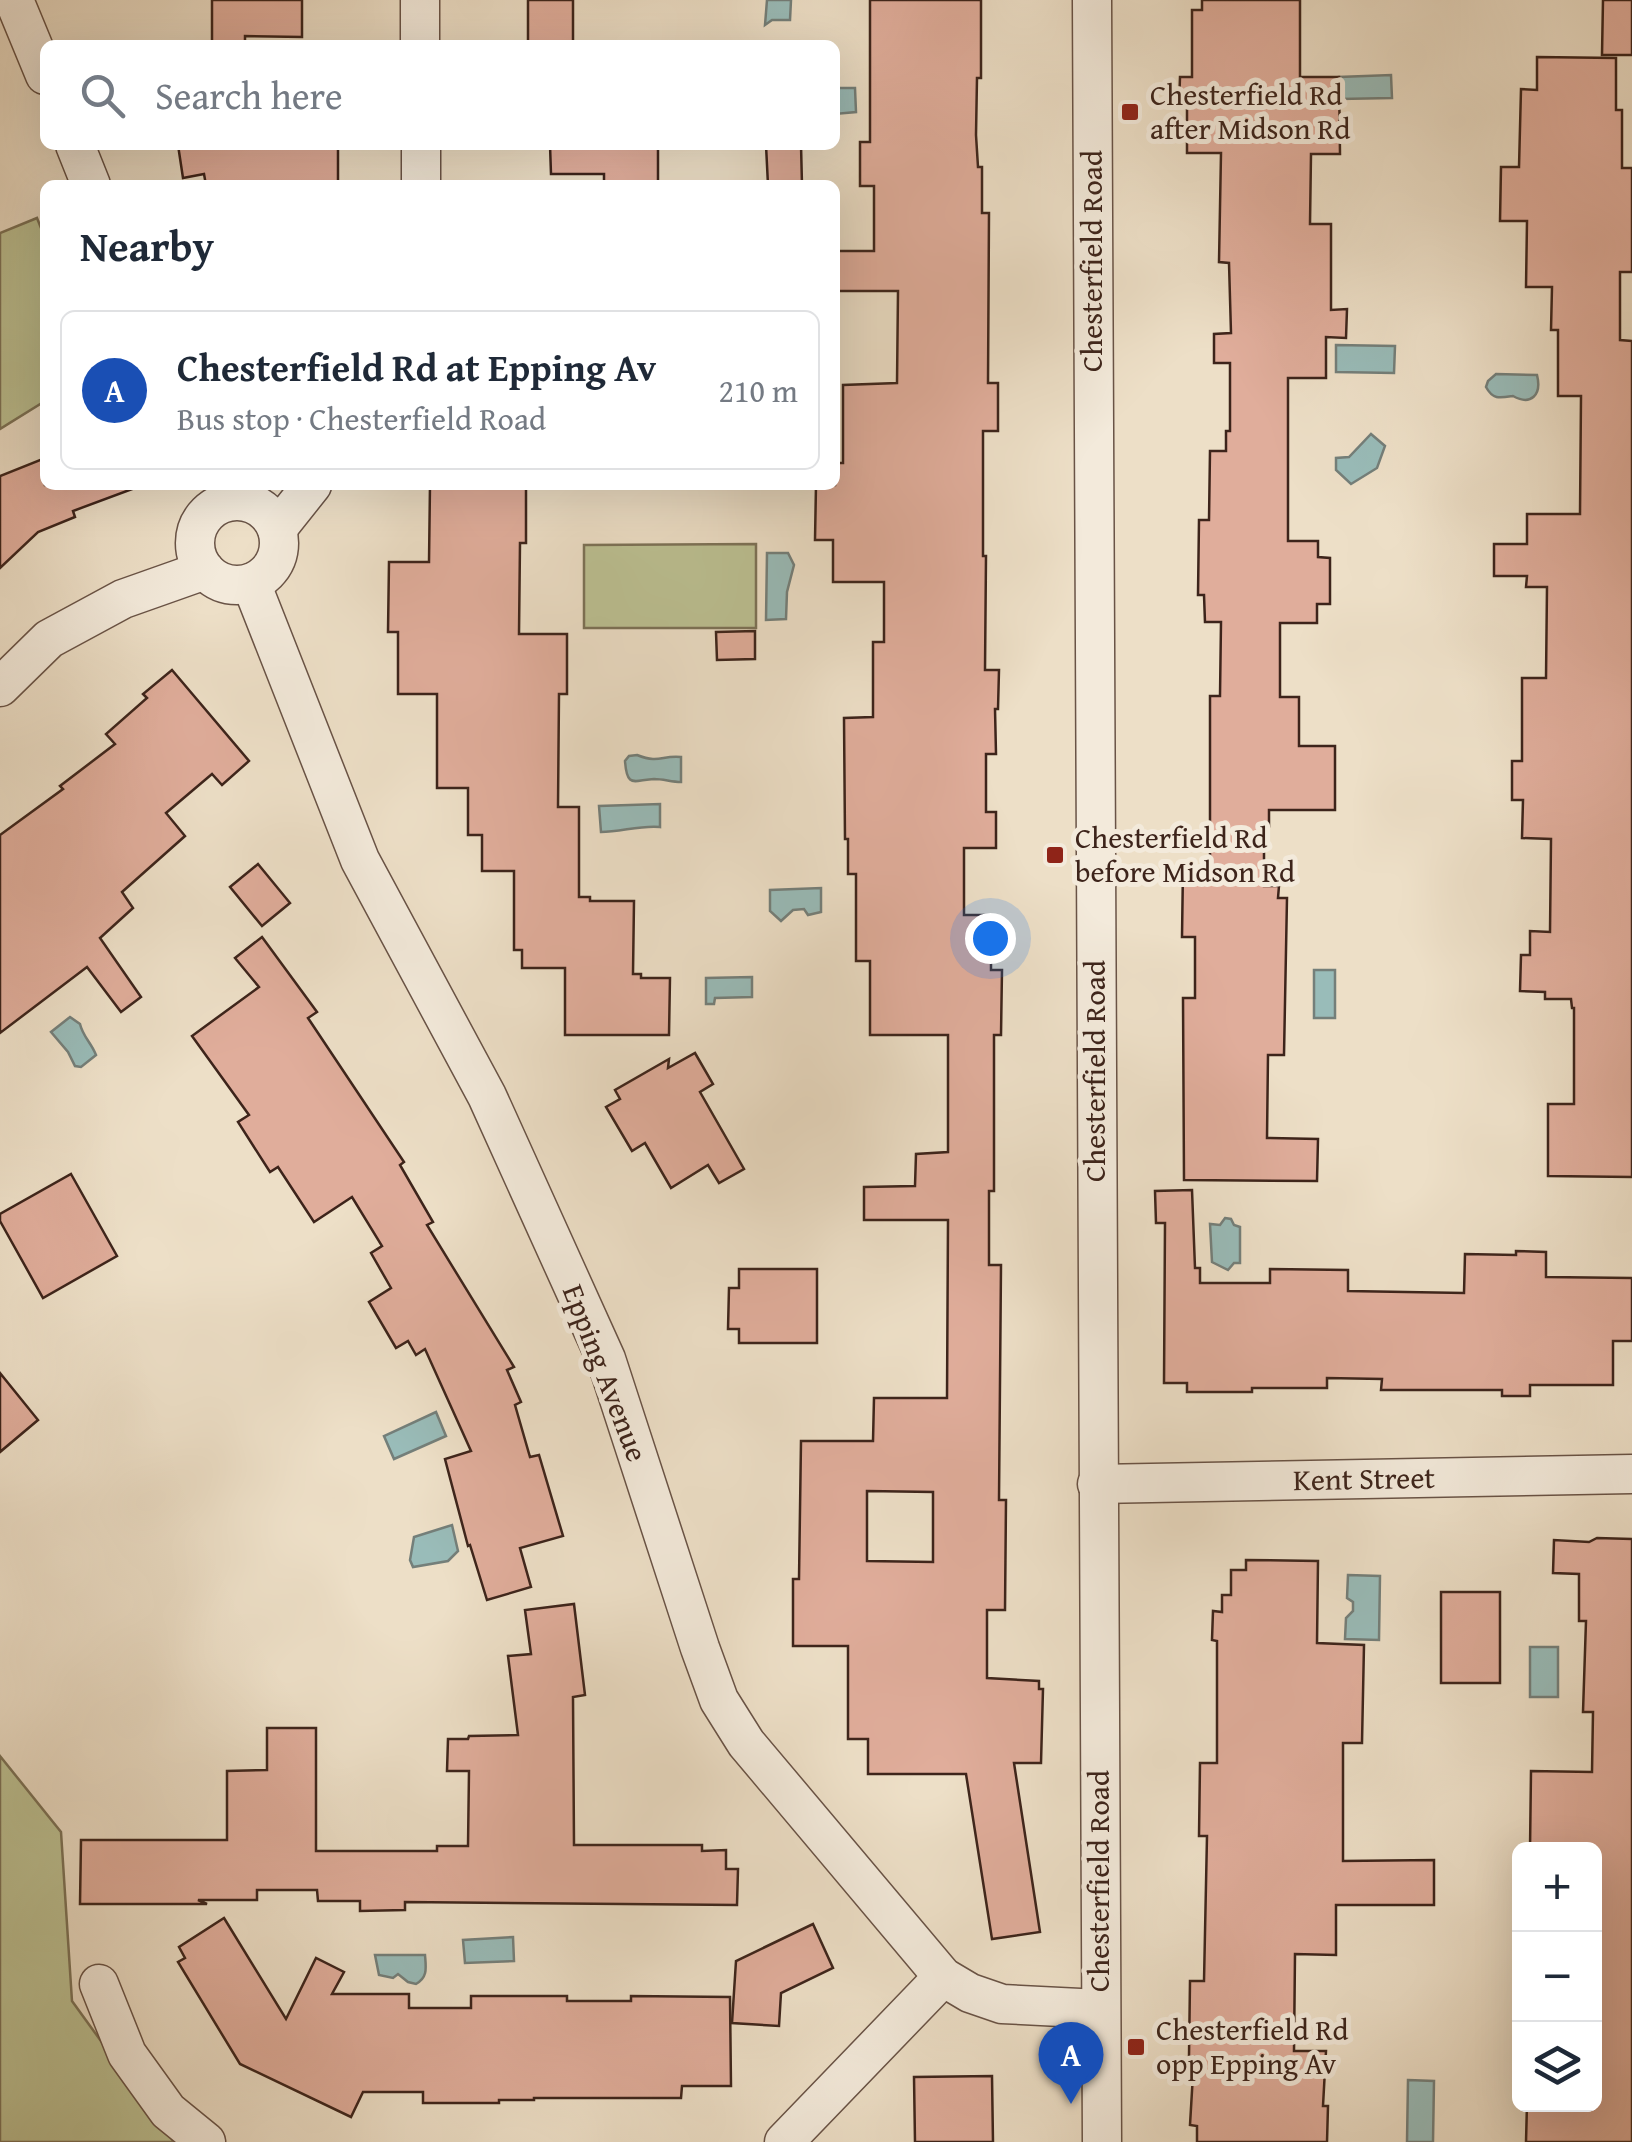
<!DOCTYPE html>
<html lang="en">
<head>
<meta charset="utf-8">
<style>
	body { margin:0; font-family:"Gentium Book Plus",serif; background:#f2f2f3; color:#1f2937 }
	.controls { position:absolute; right:30px; bottom:30px; display:grid; overflow:hidden; border-radius:15px; box-shadow:0 10px 40px #0002 }
	.controls button { width:90px; height:90px; display:grid; place-items:center; padding:0; border:0; border-bottom:2px solid #e0e1e3; background:#fff; color:#1f2937; font:50px sans-serif }
	.you { position:absolute; left:990px; top:938px; width:35px; height:35px; margin:-25px; border:8px solid #fff; border-radius:50%; background:#1a73e8; box-shadow:0 0 0 15px #1a73e833 }
	.badge { display:grid; place-items:center; width:65px; height:65px; border-radius:50%; background:#b45309; color:#fff; font-size:32px; font-weight:700 }
	.pin { position:absolute; translate:-50% -82px; filter:drop-shadow(0 2px 5px #0008) }
	.pin::after { content:''; position:absolute; top:52px; width:35px; height:30px; background:inherit; clip-path:polygon(0 0,100% 0,50% 100%) }
	.list { margin:0; padding:0; list-style:none }
	h2 { display:flex; justify-content:space-between; align-items:center; height:130px; margin:0; padding:0 40px; font-size:42px }
	h2 small { font-size:32px; font-weight:400; color:#747a83 }
	.list li { display:grid; grid-template-columns:65px 1fr auto; gap:30px; align-items:center; box-sizing:border-box; height:160px; margin:0 20px 20px; padding:0 20px; border:2px solid #e0e1e3; border-radius:15px }
	.list b { display:block; font-size:38px; white-space:nowrap }
	.list p { margin:0; font-size:32px; white-space:nowrap; color:#747a83 }
	.list em { font-size:32px; font-style:normal; color:#747a83 }
	.icon { flex:none; width:55px; height:55px; fill:none; stroke:currentColor; stroke-width:2; stroke-linecap:round; stroke-linejoin:round }
	.map { position:relative; flex:none; width:1632px; height:2142px; overflow:hidden }
	.search { position:absolute; background:#fff; box-shadow:0 10px 40px #0002; left:40px; top:40px; width:800px; height:110px; display:flex; align-items:center; gap:25px; box-sizing:border-box; padding:0 35px; border-radius:15px; color:#747a83; font-size:38px }
	.panel { position:absolute; background:#fff; box-shadow:0 10px 40px #0002; left:40px; top:180px; width:800px; height:310px; border-radius:15px }
	.map>svg:first-child { display:block }
	.green { fill:#bcc193; stroke:#7c7257; stroke-width:2.5 }
	.water { fill:#99bcb9; stroke:#747f7a; stroke-width:2.5 }
	.building { fill:#e0ad9b; stroke:#3d241b; stroke-width:2.5; fill-rule:evenodd }
	.lines { fill:none; stroke-linecap:round; stroke-linejoin:round }
	.minor-casing { stroke:#695346; stroke-width:41 }
	.minor { stroke:#f3eadb; stroke-width:38 }
	.poi-dot { fill:#8f2418; stroke:#f3eadb; stroke-width:4 }
	.labels { text-anchor:middle; stroke-width:10; stroke-linejoin:round; paint-order:stroke }
	.poi-label { font-size:30px; fill:#3d241b; stroke:#f3eadb; text-anchor:start }
	.street-label { font-size:30px; fill:#3d241b; stroke:#f3eadb }
</style>
</head>
<body>
<div class="map">
<svg width="1632" height="2142" viewBox="0 0 1632 2142">
	<rect width="100%" height="100%" fill="#eddfc7"/>
	<filter id="stains"><feTurbulence type="fractalNoise" baseFrequency=".002" numOctaves="4"/><feColorMatrix values="0 0 0 0 .2 0 0 0 0 .09 0 0 0 0 .02 0 0 0 .5 -.17"/></filter>
	<radialGradient id="worn" r=".72"><stop offset=".6" stop-color="#630" stop-opacity="0"/><stop offset="1" stop-color="#630" stop-opacity=".3"/></radialGradient>
	<g class="green">
		<path d="M37 218 45 238V401L0 429V233Z"/>
		<path d="M756 544V628H584V545Z"/>
		<path d="M0 1756 61 1832 72 2001 174 2142H0Z"/>
	</g>
	<g class="water">
		<path d="M767 0H791L790 20H772L765 25Z"/>
		<path d="M1391 75 1392 98 1340 99 1339 77Z"/>
		<path d="M835 88H855L856 112 835 114Z"/>
		<path d="M1336 345 1395 346 1394 373 1336 372Z"/>
		<path d="M1496 374 1537 375C1542 395 1531 406 1513 396 1500 398 1493 400 1486 387L1488 381Z"/>
		<path d="M1371 434 1385 446 1377 468 1351 484 1336 470V458L1349 457Z"/>
		<path d="M767 553H788L794 565 787 592 786 619 766 620Z"/>
		<path d="M637 755C660 764 661 755 681 757V782C671 782 664 779 654 779 634 780 627 789 625 761L629 756Z"/>
		<path d="M660 804V827C640 825 621 832 601 832L599 806Z"/>
		<path d="M821 888V912L808 915 804 909 793 910 781 921 770 911V890Z"/>
		<rect x="1314" y="970" width="21" height="48"/>
		<path d="M752 977V997L715 998 714 1004H706V978Z"/>
		<path d="M70 1017 80 1024C83 1037 91 1042 96 1055L81 1067 75 1066 68 1052 51 1032Z"/>
		<path d="M1225 1218 1231 1219 1234 1225 1240 1227V1263H1234L1228 1270 1212 1262 1210 1224 1220 1225Z"/>
		<path d="M436 1412 446 1436 394 1459 384 1436Z"/>
		<path d="M452 1525 458 1551 448 1561 413 1567 410 1560 414 1537Z"/>
		<path d="M1348 1575 1380 1576 1379 1640 1345 1639 1346 1618 1353 1611V1602L1347 1598Z"/>
		<rect x="1530" y="1647" width="28" height="50"/>
		<path d="M513 1937 514 1961 465 1963 463 1940Z"/>
		<path d="M375 1955H425C426 1968 428 1977 416 1984L408 1982 398 1974 393 1978 379 1975Z"/>
		<path d="M1408 2080 1434 2081 1433 2142H1407Z"/>
	</g>
	<g class="building">
		<path d="M212 0H302V37L245 36V45H212Z"/>
		<rect x="528" y="0" width="45" height="45"/>
		<path d="M870 0H981V78H977L976 135 978 167H982V213H989L988 383H998V431H983V556H986L985 670H999L998 709H995L996 754H986V812H996V848H964V915H991V970H1002L1001 1035H994V1191H989V1265H1001L999 1500H1006L1005 1610H987V1678L1039 1681V1689H1043L1041 1763H1014L1040 1932 992 1939 966 1774H868V1739H848V1646H793V1579H799L801 1441H873L874 1398H947L948 1220H864V1187L915 1186 916 1154 948 1152V1035H870V961H856V874H848V839H845L844 718 873 717V642H884V582H833V540H815L816 485H835V463H843V385L897 383 898 291H835V251H874V186H860V142H870ZM867 1491 933 1492V1562L867 1561Z"/>
		<path d="M1202 0H1300V77H1339L1340 154H1311L1310 224H1331V310L1347 309 1346 338 1326 337V378H1288V541H1318V557L1330 558V604H1317V623H1280V697H1299V746H1335V810H1269V826L1264 825V886H1279L1278 898H1287L1284 1055H1268L1267 1138 1318 1139 1317 1181 1184 1180 1183 998H1195V937H1182L1183 868H1210V696H1220L1221 622H1205L1204 595H1198L1199 520H1209L1210 451H1226V431H1230V363H1214V334L1231 333 1229 263 1219 262 1221 153H1187V106H1179L1180 77H1192V10H1202Z"/>
		<path d="M1603 0H1632V55H1602Z"/>
		<path d="M1537 57 1616 58V110H1622V168H1632V272H1620V340L1632 341V1177L1548 1176V1104H1574V1008H1572L1571 999H1545V992L1520 991 1521 955H1530V931L1550 932 1551 839 1522 838 1523 800H1512V761H1522V678H1546L1547 587H1526L1527 576H1494V544H1527V514H1580L1581 396H1558V330H1551L1552 287H1526L1527 221H1500L1501 167H1519L1521 89 1537 90Z"/>
		<path d="M178 145H338V185H206L204 174 183 178Z"/>
		<path d="M550 145H658V185H604V174H551Z"/>
		<path d="M766 145H801L802 185H768Z"/>
		<path d="M45 458V485H134L135 488 73 511 75 517 38 532 0 568V476Z"/>
		<path d="M430 485H526V543H520L519 634H567V694H559L558 807H579V897H590V901H634L633 974H641V978H670L669 1035H565V968H522V950H514V871H482V835H468V788H437V694H398V632H388L389 562H429Z"/>
		<path d="M755 631V659L717 660 716 632Z"/>
		<path d="M172 670 249 761 222 785 212 774 166 813 185 836 122 892 133 908 100 938 141 997 121 1012 87 967 0 1033V835L63 789 60 786 115 744 106 734 147 698 143 694Z"/>
		<path d="M258 864 290 903 262 926 230 887Z"/>
		<path d="M262 937 317 1012 308 1018 404 1162 400 1165 433 1222 427 1225 514 1367 507 1370 521 1402 515 1405 530 1457 539 1455 563 1536 520 1548 531 1587 487 1600 470 1545 468 1546 445 1459 471 1451 425 1349 416 1355 408 1341 396 1348 369 1302 391 1288 371 1253 382 1246 352 1197 314 1222 278 1167 270 1172 238 1122 249 1115 192 1036 259 987 235 958Z"/>
		<path d="M695 1053 713 1084 700 1092 744 1169 719 1183 708 1165 671 1188 645 1143 632 1151 606 1107 620 1099 615 1090 669 1059 668 1068Z"/>
		<path d="M71 1174 117 1256 43 1298 0 1221V1214Z"/>
		<path d="M1192 1190 1195 1268H1200V1283H1270V1269L1348 1270V1291L1464 1293 1465 1254 1516 1255V1251L1546 1252V1277L1632 1278V1341H1613V1385H1530V1396H1502V1390H1381L1382 1379 1327 1378V1388H1252V1392H1187V1383H1164L1165 1223H1156L1155 1191Z"/>
		<path d="M739 1269H817V1343H739V1329H728L729 1288H739Z"/>
		<path d="M0 1373 38 1420 0 1452Z"/>
		<path d="M1597 1538 1632 1539V2142H1526L1527 2104H1594V1850H1530L1531 1771 1592 1772 1593 1712H1583L1586 1621H1579V1574L1553 1573 1554 1540 1589 1542Z"/>
		<path d="M1246 1560 1318 1561 1317 1643 1364 1645 1362 1743H1343V1861L1434 1860V1905H1336V1955L1295 1954 1294 2051H1326L1323 2106H1328L1327 2142H1197V2126L1190 2125 1194 2057H1189L1190 1981H1204L1207 1836H1199L1200 1763H1217V1641L1212 1640 1213 1611 1222 1612V1595H1231V1570H1246Z"/>
		<rect x="1441" y="1592" width="59" height="91"/>
		<path d="M574 1604 585 1695 573 1697 574 1845H702V1851L726 1850V1869H738L737 1905 405 1902V1910L360 1911V1901H318L317 1890H257V1900H198L207 1904H80L81 1840H227V1771L267 1770V1728H316V1851H437V1846H468L469 1771H447L448 1739H468L469 1736 518 1735 508 1656 531 1654 525 1610Z"/>
		<path d="M224 1918 286 2019 316 1958 344 1972 332 1994H409V2008H471V1996H567V2001H631V1996L730 1997 731 2086H682L681 2098H534V2100H499V2103H423V2092H363L351 2117 240 2064 178 1962 185 1958 179 1947Z"/>
		<path d="M813 1924 833 1968 781 1993 779 2026 732 2023 736 1961Z"/>
		<path d="M992 2076 993 2142H915L914 2077Z"/>
	</g>
	<g class="lines">
		<g class="minor-casing">
			<g id="minor">
				<path d="M14 0 45 75"/>
				<path d="M420 0V45"/>
				<path d="M1092 0 1102 2142"/>
				<path d="M75 145 91 185"/>
				<path d="M421 145V185"/>
				<circle cx="237" cy="543" r="42"/>
				<path d="M277 529 312 485"/>
				<path d="M251 583 360 860 487 1096 606 1359 700 1648 719 1700 746 1743 943 1977 970 1993 1002 2004 1100 2009"/>
				<path d="M0 687 49 639 123 599 205 570"/>
				<path d="M1097 1484 1632 1474"/>
				<path d="M99 1984 127 2054 168 2111 206 2142"/>
				<path d="M784 2142 943 1977"/>
			</g>
		</g>
		<use href="#minor" class="minor"/>
	</g>
	<g class="poi-dot">
		<rect x="1120" y="102" width="20" height="20" rx="5"/>
		<rect x="1045" y="845" width="20" height="20" rx="5"/>
		<rect x="1126" y="2037" width="20" height="20" rx="5"/>
	</g>
	<g class="labels">
		<g class="poi-label">
			<text x="1150" y="105">Chesterfield Rd<tspan x="1150" dy="34">after Midson Rd</tspan></text>
			<text x="1075" y="848">Chesterfield Rd<tspan x="1075" dy="34">before Midson Rd</tspan></text>
			<text x="1156" y="2040">Chesterfield Rd<tspan x="1156" dy="34">opp Epping Av</tspan></text>
		</g>
		<g class="street-label">
			<text transform="translate(1092 261) rotate(-90)" y="10">Chesterfield Road</text>
			<text transform="translate(1095 1071) rotate(-90)" y="10">Chesterfield Road</text>
			<text transform="translate(605 1373) rotate(69)" y="10">Epping Avenue</text>
			<text transform="translate(1364 1479) rotate(-1)" y="10">Kent Street</text>
			<text transform="translate(1099 1881) rotate(-90)" y="10">Chesterfield Road</text>
		</g>
	</g>
	<rect width="100%" height="100%" filter="url(#stains)"/>
	<rect width="100%" height="100%" fill="url(#worn)"/>
</svg>
<div class="controls">
<button>+</button>
<button>−</button>
<button><svg class="icon" aria-label="layers" viewBox="0 0 24 24"><path d="M12 4l9 5-9 5-9-5zM3 14l9 5 9-5"/></svg></button>
</div>
<div class="you"></div>
<div class="pin badge" style="left:1071px;top:2104px;background:#1a4fb4">A</div>
<div class="search"><svg class="icon" aria-label="search" viewBox="0 0 24 24"><circle cx="10" cy="10" r="6"/><path d="M15 15l6 6"/></svg>Search here</div>
<section class="panel">
<h2>Nearby<small></small></h2>
<ul class="list">
<li><span class="badge" style="background:#1a4fb4">A</span><div><b>Chesterfield Rd at Epping Av</b><p>Bus stop · Chesterfield Road</p></div><em>210 m</em></li>
</ul>
</section>
</div>
</body>
</html>
